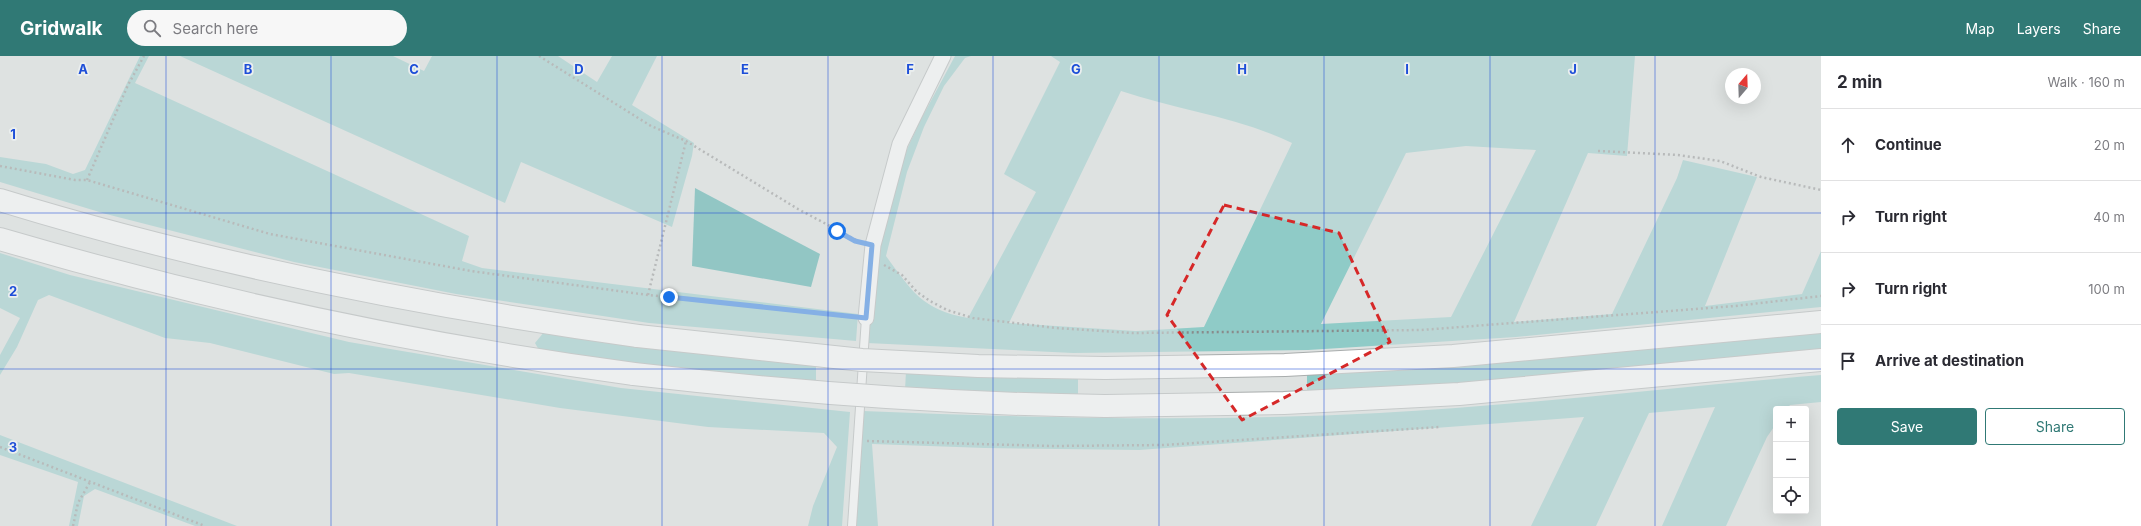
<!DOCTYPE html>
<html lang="en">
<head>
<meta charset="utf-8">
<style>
	body { margin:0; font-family:Inter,sans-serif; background:#f7f7f7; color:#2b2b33 }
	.controls { position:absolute; right:12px; bottom:12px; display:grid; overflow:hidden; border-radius:4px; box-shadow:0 4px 16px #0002 }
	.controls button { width:36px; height:36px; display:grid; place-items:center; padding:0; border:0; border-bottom:1px solid #e1e1e2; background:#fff; color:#2b2b33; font:20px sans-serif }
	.compass { position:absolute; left:1725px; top:12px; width:36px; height:36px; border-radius:50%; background:#fff; box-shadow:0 4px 16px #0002; rotate:19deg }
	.stop { position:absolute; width:12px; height:12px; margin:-9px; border:3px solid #1a73e8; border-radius:50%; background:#fff }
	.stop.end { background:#1a73e8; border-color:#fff; box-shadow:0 1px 4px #0008 }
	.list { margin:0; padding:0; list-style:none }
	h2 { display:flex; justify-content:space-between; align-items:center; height:52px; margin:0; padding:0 16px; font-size:17px }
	h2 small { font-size:13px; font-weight:400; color:#7c7c81 }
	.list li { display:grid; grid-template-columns:26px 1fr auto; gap:12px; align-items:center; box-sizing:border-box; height:72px; padding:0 16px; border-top:1px solid #e1e1e2 }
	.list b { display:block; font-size:15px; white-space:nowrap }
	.list em { font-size:13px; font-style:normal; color:#7c7c81 }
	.actions { display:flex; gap:8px; padding:12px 16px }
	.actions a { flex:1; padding:9px 0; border:1px solid #307975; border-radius:4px; text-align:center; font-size:14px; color:#307975 }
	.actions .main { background:#307975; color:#fff }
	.icon { flex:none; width:22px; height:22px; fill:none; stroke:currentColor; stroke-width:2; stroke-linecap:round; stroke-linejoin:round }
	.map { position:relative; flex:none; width:1821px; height:470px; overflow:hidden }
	header { display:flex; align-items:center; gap:24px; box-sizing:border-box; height:56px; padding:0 20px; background:#307975; color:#fff }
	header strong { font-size:19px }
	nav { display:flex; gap:22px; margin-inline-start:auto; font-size:14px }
	.search { width:280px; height:36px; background:#f7f7f7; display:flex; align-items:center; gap:10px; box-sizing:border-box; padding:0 14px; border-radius:22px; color:#7c7c81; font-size:15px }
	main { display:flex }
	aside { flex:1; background:#fff }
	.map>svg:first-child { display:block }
	.green { fill:#8fcbc7; fill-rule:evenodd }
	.water { fill:#36a5a0 }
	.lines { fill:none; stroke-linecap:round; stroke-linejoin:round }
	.lane-casing { stroke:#a9adad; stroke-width:10 }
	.street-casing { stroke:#a9adad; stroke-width:17 }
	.highway-casing { stroke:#a9adad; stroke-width:24 }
	.path { stroke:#898b8b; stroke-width:2.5; stroke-dasharray:2 3; stroke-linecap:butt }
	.lane { stroke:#fff; stroke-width:8 }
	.street { stroke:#fff; stroke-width:15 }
	.highway { stroke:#fff; stroke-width:22 }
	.highway-bridge-casing { stroke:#a9adad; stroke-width:24; stroke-linecap:butt }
	.highway-bridge { stroke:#fff; stroke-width:22 }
	.route { stroke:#1a73e8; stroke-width:5 }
	.marked { fill:none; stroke:#d62828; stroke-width:3; stroke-dasharray:8 5; stroke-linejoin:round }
	.grid { fill:none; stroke:#1d4ed8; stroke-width:1; stroke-opacity:0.55 }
	.grid-label { font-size:13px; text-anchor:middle; font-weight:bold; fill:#1d4ed8; stroke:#ebefef; stroke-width:3.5; stroke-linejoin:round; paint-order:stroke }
</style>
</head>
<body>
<header>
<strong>Gridwalk</strong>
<div class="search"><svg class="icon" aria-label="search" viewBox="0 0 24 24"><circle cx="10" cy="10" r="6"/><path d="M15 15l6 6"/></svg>Search here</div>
<nav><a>Map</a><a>Layers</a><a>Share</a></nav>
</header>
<main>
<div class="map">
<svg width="1821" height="470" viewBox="0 0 1821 470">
	<rect width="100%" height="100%" fill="#dee2e1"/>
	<g class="green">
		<path d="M140 0H149L135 27 469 180 462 205 482 212 858 258 856 285 649 267 456 238 294 206 106 158 0 126V101L46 108 73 118 85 114Z"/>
		<path d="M180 0H393L424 15 432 0H558L597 26 612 0H657L632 49 694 87 692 100 672 171 521 106 505 147Z"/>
		<path d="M955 0H971L965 2 944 30 924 71 907 116 886 200C912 235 922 254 968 262L1036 136 1004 118 1060 6 1051 0H1635L1627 100 1588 97 1514 266 1612 258 1677 122 1683 104 1757 121 1705 250 1802 238 1821 195V251L1516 281 1308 294 1073 297 867 287 876 206 903 102 919 67ZM1121 35C1177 54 1239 61 1292 87L1204 271 1136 275 1009 267ZM1466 90 1536 94 1451 261 1321 268 1406 97Z"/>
		<path d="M0 197 70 219 349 286 621 332 850 356 842 470H808L813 450 837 391 824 377 708 371 560 352 349 317 334 318 210 287 165 282 49 239 38 244 17 291 0 319V299L20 262 0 252Z"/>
		<path d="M1821 275V295L1490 326 1307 336V317Z"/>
		<path d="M544 276 816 307V327L540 296 535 287Z"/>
		<path d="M906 315 1078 321V341L905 334Z"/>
		<path d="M1821 319V346L1790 349 1787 353H1776V368L1767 381 1726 470H1662L1715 351 1649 357 1596 470H1531L1584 361 1139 394 985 392 872 388 878 470H853L863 355C1035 362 1207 366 1379 357 1526 349 1674 331 1821 319Z"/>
		<path d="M0 379 237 470H195L95 433 84 440 78 470H69L78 426 0 399Z"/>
	</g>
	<path class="water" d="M695 132 820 198 811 231 692 210Z"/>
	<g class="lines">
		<g class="lane-casing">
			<path id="lane" d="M852 470 866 262"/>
		</g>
		<g class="street-casing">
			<path id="street" d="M866 262 873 189 900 88 943 0"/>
		</g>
		<g class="highway-casing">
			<g id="highway">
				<path d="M0 144C208 208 422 250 638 280"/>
				<path d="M0 183C208 244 419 289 634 318"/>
				<path d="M1105 312 1285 309 1453 300 1821 266"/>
				<path d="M1105 350 1284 347 1459 338 1821 304"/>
			</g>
		</g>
		<g class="path">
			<path d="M539 0 651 70 686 85 798 153 860 186"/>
			<path d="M1598 95 1678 99 1720 105 1761 121 1821 134"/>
			<path d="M0 110 75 124H87L270 178 471 215 648 239 852 261"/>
			<path d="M87 124 128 29 144 0"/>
			<path d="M884 209 902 219 917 236 930 245 947 254 973 262 1056 272 1132 277 1421 274 1735 250 1821 240"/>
			<path d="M648 239 686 85"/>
			<path d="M867 385 1052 390 1164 389 1440 371"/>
			<path d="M0 391 205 470"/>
			<path d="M73 470 78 447 90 426"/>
		</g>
		<use href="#lane" class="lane"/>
		<use href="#street" class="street"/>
		<use href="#highway" class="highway"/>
		<g class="highway-bridge-casing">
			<g id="highway-bridge">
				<path d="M638 280 862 304 978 310 1105 312"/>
				<path d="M634 318C790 336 947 348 1105 350"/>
			</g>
		</g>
		<use href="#highway-bridge" class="highway-bridge"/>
	</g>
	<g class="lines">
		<path class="route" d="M669 241 866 262 872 189 855 185 837 175"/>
	</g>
	<path d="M0 0H1821V470H0ZM1224 149 1339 177 1390 286 1242 364 1167 259Z" fill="#dee2e1" fill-opacity=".55" fill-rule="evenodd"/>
	<path class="marked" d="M1224 149 1339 177 1390 286 1242 364 1167 259Z"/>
	<path class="grid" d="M166 0V470M331 0V470M497 0V470M662 0V470M828 0V470M993 0V470M1159 0V470M1324 0V470M1490 0V470M1655 0V470M0 157H1821M0 313H1821"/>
	<g class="grid-label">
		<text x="83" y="18">A</text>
		<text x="248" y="18">B</text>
		<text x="414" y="18">C</text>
		<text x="579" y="18">D</text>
		<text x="745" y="18">E</text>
		<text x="910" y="18">F</text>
		<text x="1076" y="18">G</text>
		<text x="1242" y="18">H</text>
		<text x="1407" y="18">I</text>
		<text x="1573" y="18">J</text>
		<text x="13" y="83">1</text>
		<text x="13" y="240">2</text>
		<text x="13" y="396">3</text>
	</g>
</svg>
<div class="controls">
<button>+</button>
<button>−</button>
<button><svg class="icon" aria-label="locate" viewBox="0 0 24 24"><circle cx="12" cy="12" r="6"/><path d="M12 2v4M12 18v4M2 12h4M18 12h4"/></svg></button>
</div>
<svg class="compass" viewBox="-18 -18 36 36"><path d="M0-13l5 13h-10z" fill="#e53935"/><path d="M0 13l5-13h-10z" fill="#7c7c81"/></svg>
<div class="stop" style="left:837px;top:175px"></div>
<div class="stop end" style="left:669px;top:241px"></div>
</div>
<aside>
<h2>2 min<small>Walk · 160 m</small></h2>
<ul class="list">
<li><svg class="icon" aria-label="ahead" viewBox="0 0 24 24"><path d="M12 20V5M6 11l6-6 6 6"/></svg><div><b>Continue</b></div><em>20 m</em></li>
<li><svg class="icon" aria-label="right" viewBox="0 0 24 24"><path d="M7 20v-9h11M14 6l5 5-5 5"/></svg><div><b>Turn right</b></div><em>40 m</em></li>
<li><svg class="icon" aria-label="right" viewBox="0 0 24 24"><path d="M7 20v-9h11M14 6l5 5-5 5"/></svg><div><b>Turn right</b></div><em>100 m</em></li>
<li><svg class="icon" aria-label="arrive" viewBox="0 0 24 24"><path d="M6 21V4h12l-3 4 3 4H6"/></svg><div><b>Arrive at destination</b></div></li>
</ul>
<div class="actions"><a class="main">Save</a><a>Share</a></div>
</aside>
</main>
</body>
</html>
